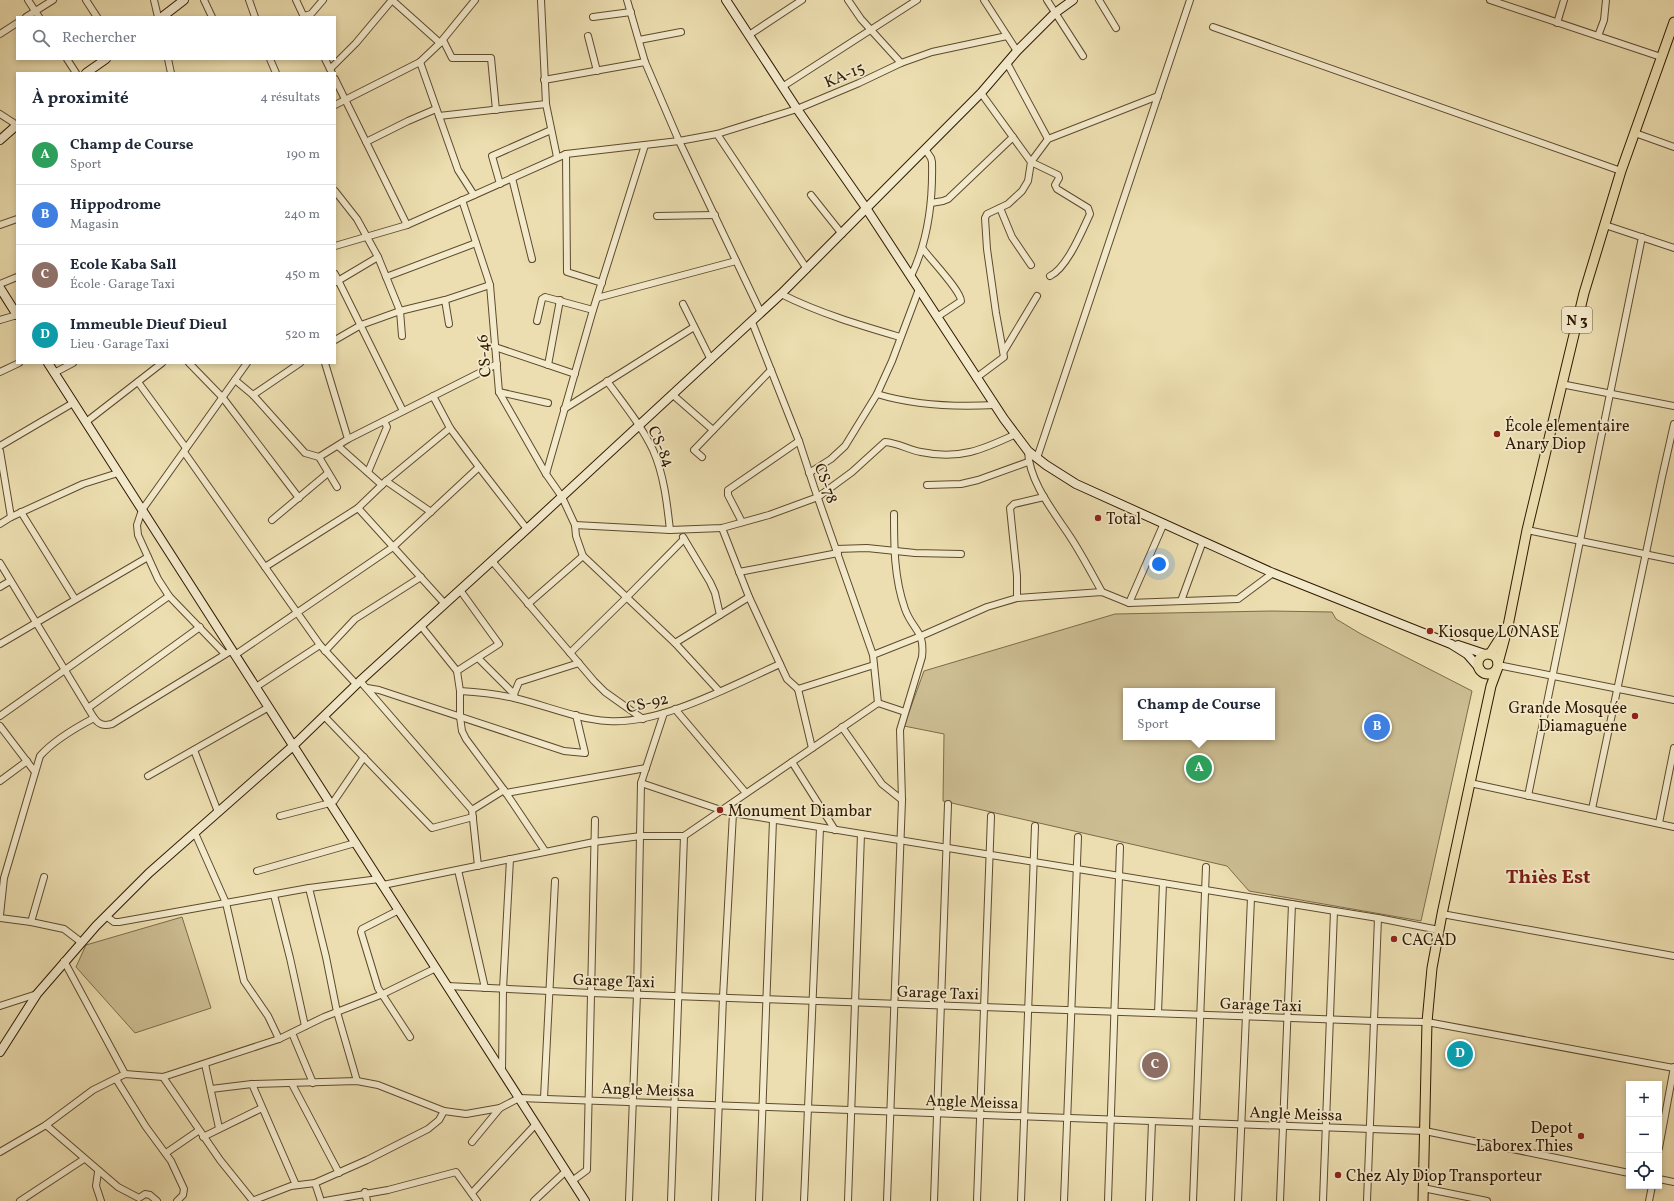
<!DOCTYPE html>
<html lang="fr">
<head>
<meta charset="utf-8">
<style>
	body { margin:0; font-family:Vollkorn,serif; background:#f6f6f7; color:#1f2937 }
	.controls { position:absolute; right:12px; bottom:12px; display:grid; overflow:hidden; border-radius:0px; box-shadow:0 2px 6px #0003 }
	.controls button { width:36px; height:36px; display:grid; place-items:center; padding:0; border:0; border-bottom:1px solid #e0e1e3; background:#fff; color:#1f2937; font:20px sans-serif }
	.you { position:absolute; left:1159px; top:564px; width:14px; height:14px; margin:-10px; border:3px solid #fff; border-radius:50%; background:#1a73e8; box-shadow:0 0 0 6px #1a73e833 }
	.badge { display:grid; place-items:center; width:26px; height:26px; border-radius:50%; background:#d93025; color:#fff; font-size:13px; font-weight:700 }
	.pin { position:absolute; translate:-50% -50%; border:2px solid #fff; box-shadow:0 1px 4px #0006 }
	.popup { position:absolute; left:1123px; top:688px; width:152px; height:52px; box-sizing:border-box; display:grid; place-content:center; border-radius:0px; background:#fff; filter:drop-shadow(0 1px 3px #0005); font-size:13px; white-space:nowrap; color:#747a83 }
	.popup b { font-size:15px; color:#1f2937 }
	.popup::after { content:''; position:absolute; left:50%; top:100%; margin-left:-8px; border:8px solid transparent; border-top-color:#fff }
	.list { margin:0; padding:0; list-style:none }
	h2 { display:flex; justify-content:space-between; align-items:center; height:52px; margin:0; padding:0 16px; font-size:17px }
	h2 small { font-size:13px; font-weight:400; color:#747a83 }
	.list li { display:grid; grid-template-columns:26px 1fr auto; gap:12px; align-items:center; box-sizing:border-box; height:60px; padding:0 16px; border-top:1px solid #e0e1e3 }
	.list b { display:block; font-size:15px; white-space:nowrap }
	.list p { margin:0; font-size:13px; white-space:nowrap; color:#747a83 }
	.list em { font-size:13px; font-style:normal; color:#747a83 }
	.icon { flex:none; width:22px; height:22px; fill:none; stroke:currentColor; stroke-width:2; stroke-linecap:round; stroke-linejoin:round }
	.map { position:relative; flex:none; width:1674px; height:1201px; overflow:hidden }
	.search { position:absolute; background:#fff; box-shadow:0 2px 6px #0003; left:16px; top:16px; width:320px; height:44px; display:flex; align-items:center; gap:10px; box-sizing:border-box; padding:0 14px; border-radius:0px; color:#747a83; font-size:15px }
	.panel { position:absolute; background:#fff; box-shadow:0 2px 6px #0003; left:16px; top:72px; width:320px; height:292px; border-radius:0px }
	.map>svg:first-child { display:block }
	.green { fill:#ccbd92; stroke:#7e6b4a; fill-rule:evenodd }
	.lines { fill:none; stroke-linecap:round; stroke-linejoin:round }
	.street-casing { stroke:#5e4a2d; stroke-width:8 }
	.secondary-casing { stroke:#2f1901; stroke-width:10 }
	.primary-casing { stroke:#2f1901; stroke-width:11 }
	.street { stroke:#f3eacc; stroke-width:6 }
	.secondary { stroke:#f3eacc; stroke-width:8 }
	.primary { stroke:#ecdeb0; stroke-width:9 }
	.poi-dot { fill:#8f2418; stroke:#f3eacc; stroke-width:1.5 }
	.labels { text-anchor:middle; stroke-width:3.5; stroke-linejoin:round; paint-order:stroke }
	.shield { fill:#f3eacc; stroke:#6a583e; stroke-width:1 }
	.shield-label { font-size:15px; font-weight:bold; fill:#2f1901 }
	.street-label { font-size:16px; fill:#2f1901; stroke:#f3eacc }
	.poi-label { font-size:16px; fill:#2f1901; stroke:#f3eacc; text-anchor:start }
	.district-label { font-size:20px; font-weight:bold; fill:#7a1f14; stroke:#f3eacc }
</style>
</head>
<body>
<div class="map">
<svg width="1674" height="1201" viewBox="0 0 1674 1201">
	<rect width="100%" height="100%" fill="#ecdeb0"/>
	<filter id="stains"><feTurbulence type="fractalNoise" baseFrequency=".005" numOctaves="4"/><feColorMatrix values="0 0 0 0 .2 0 0 0 0 .09 0 0 0 0 .02 0 0 0 .5 -.17"/></filter>
	<radialGradient id="worn" r=".72"><stop offset=".6" stop-color="#630" stop-opacity="0"/><stop offset="1" stop-color="#630" stop-opacity=".3"/></radialGradient>
	<g class="green">
		<path d="M1271 611 1332 612 1336 619 1361 634 1472 691 1421 921 1249 891 1227 866 943 801 944 734 904 726 924 671 1115 614ZM1126 691H1272V737H1126Z"/>
		<path d="M182 917 211 1008 135 1033 76 967 86 945Z"/>
	</g>
	<g class="lines">
		<g class="street-casing">
			<g id="street">
				<path d="M28 0 39 17"/>
				<path d="M86 0 97 17"/>
				<path d="M154 0 158 17"/>
				<path d="M204 0 212 17"/>
				<path d="M249 0 255 17"/>
				<path d="M296 0 304 17"/>
				<path d="M392 0 440 43"/>
				<path d="M541 0 546 104 557 157"/>
				<path d="M627 0 645 62 679 141 761 313"/>
				<path d="M848 0 861 19 901 63"/>
				<path d="M984 0 1017 51"/>
				<path d="M1047 0 1083 56"/>
				<path d="M1099 0 1116 28"/>
				<path d="M1490 0 1661 57"/>
				<path d="M304 16 311 14 323 0"/>
				<path d="M26 17 53 0"/>
				<path d="M593 17 631 12"/>
				<path d="M1557 23 1564 0"/>
				<path d="M1213 27 1621 171"/>
				<path d="M0 34 17 23"/>
				<path d="M749 35 802 0"/>
				<path d="M588 36 597 71"/>
				<path d="M1598 36 1604 20 1606 0"/>
				<path d="M443 40 452 58H491L496 110"/>
				<path d="M639 40 681 32"/>
				<path d="M67 59 76 73"/>
				<path d="M168 59 171 73"/>
				<path d="M270 59 276 73"/>
				<path d="M325 59 332 73"/>
				<path d="M420 62 458 170 474 195"/>
				<path d="M1007 63 1048 139"/>
				<path d="M330 69 356 43 392 0"/>
				<path d="M335 79 407 225"/>
				<path d="M544 80 645 62"/>
				<path d="M782 87 917 0"/>
				<path d="M981 93 1031 162 1058 175 1059 178 1055 185 1057 189 1088 208 1090 214C1082 231 1067 268 1050 276"/>
				<path d="M335 105 420 62 440 43 475 0"/>
				<path d="M0 114 17 125"/>
				<path d="M439 116 546 104"/>
				<path d="M1635 133 1674 147"/>
				<path d="M717 134 807 269"/>
				<path d="M366 142 408 121 436 109"/>
				<path d="M566 154 567 272 602 283"/>
				<path d="M512 178 532 259"/>
				<path d="M500 184 492 156 551 130"/>
				<path d="M335 191 357 219 378 257 400 311 402 336"/>
				<path d="M811 195 842 234"/>
				<path d="M462 200 490 285 499 392 546 474 562 497 575 525 576 536 583 556 675 643 719 691"/>
				<path d="M931 203 943 201 948 199 1013 137"/>
				<path d="M1000 208 1012 237 1031 265"/>
				<path d="M657 216 715 215"/>
				<path d="M0 225 17 219"/>
				<path d="M1605 225 1674 248"/>
				<path d="M335 246 407 225 566 154 679 141 717 134 797 109 859 83 901 63 932 52 1007 36"/>
				<path d="M923 249C930 259 961 291 961 301L937 317"/>
				<path d="M335 274 403 411"/>
				<path d="M911 276C928 241 933 202 932 162L931 158 925 149"/>
				<path d="M386 277 476 243"/>
				<path d="M336 282 378 257"/>
				<path d="M0 284 17 277"/>
				<path d="M781 294C819 313 859 325 900 337"/>
				<path d="M597 298 736 261"/>
				<path d="M445 300 449 324"/>
				<path d="M683 304 711 360"/>
				<path d="M0 320 17 315"/>
				<path d="M537 321 542 299 545 297 593 310"/>
				<path d="M752 322 799 441 814 487 873 655 878 703"/>
				<path d="M335 340 361 325 400 311 445 300 490 285"/>
				<path d="M495 347 575 374"/>
				<path d="M1004 351 1037 296"/>
				<path d="M189 363 223 398 299 498"/>
				<path d="M548 365 560 300"/>
				<path d="M0 372 19 363"/>
				<path d="M54 373 73 363"/>
				<path d="M976 378 1004 357 996 313 987 249 985 218 987 214 1008 204 1022 191 1028 181 1031 162 1048 139 1158 96"/>
				<path d="M235 380 253 395 305 453 319 457 348 439 325 363"/>
				<path d="M607 381C623 403 641 425 653 450 664 475 667 503 670 530"/>
				<path d="M138 382 186 448"/>
				<path d="M1561 384 1674 406"/>
				<path d="M499 392 548 403"/>
				<path d="M877 394C913 405 958 407 995 405"/>
				<path d="M253 395 300 363"/>
				<path d="M673 395 713 430"/>
				<path d="M433 396 450 428 479 467 527 529"/>
				<path d="M564 409 694 327"/>
				<path d="M86 422 162 363"/>
				<path d="M348 439 497 364"/>
				<path d="M0 446 73 403"/>
				<path d="M338 446 382 485"/>
				<path d="M0 451 11 517"/>
				<path d="M1028 451C1029 482 1054 512 1071 538 1082 555 1092 574 1102 592"/>
				<path d="M184 452 320 645 356 684"/>
				<path d="M319 457 337 487"/>
				<path d="M702 457 694 450 771 370"/>
				<path d="M1037 458 1190 0"/>
				<path d="M368 472 387 427 384 421"/>
				<path d="M809 473 831 459 845 446 877 394 892 361 919 289"/>
				<path d="M546 474 593 310 645 145"/>
				<path d="M386 481 431 512"/>
				<path d="M927 485 961 484 978 480 1028 462"/>
				<path d="M358 508 445 604"/>
				<path d="M21 512 75 599"/>
				<path d="M272 520 328 473"/>
				<path d="M742 522 728 495V490L799 441"/>
				<path d="M0 524 11 517 83 484 118 473"/>
				<path d="M575 525 670 530 722 528 769 515 818 497 852 472 885 442C898 443 909 450 921 452 959 460 982 450 1016 434"/>
				<path d="M722 528 749 597 787 679 798 689 874 665"/>
				<path d="M1527 530 1674 560"/>
				<path d="M836 549 867 548 915 553 961 554"/>
				<path d="M492 561 594 681 605 692 643 719"/>
				<path d="M0 563 94 718C99 725 104 726 112 724L229 652"/>
				<path d="M265 567 358 508 386 481 450 428"/>
				<path d="M739 572 838 553"/>
				<path d="M0 587 10 581"/>
				<path d="M1017 598V576L1010 508 1014 504 1044 497"/>
				<path d="M1181 601 1203 541"/>
				<path d="M1129 603 1164 523"/>
				<path d="M528 604 583 556"/>
				<path d="M720 615 749 597"/>
				<path d="M421 626 457 671 460 691V717L462 731 466 739 504 790 545 851"/>
				<path d="M675 643 720 615 715 593 710 582 683 537"/>
				<path d="M0 644 148 557"/>
				<path d="M325 651 355 619 421 577"/>
				<path d="M570 653 626 598 684 539"/>
				<path d="M225 654 169 596 158 579 138 535 137 525 142 510 247 363"/>
				<path d="M235 655 393 547 479 467"/>
				<path d="M873 655 921 636 987 607 1017 598 1102 592 1129 603 1238 599 1273 573"/>
				<path d="M478 658 514 694"/>
				<path d="M1498 665 1674 700"/>
				<path d="M457 671 499 644 460 590"/>
				<path d="M360 681 472 810 478 866"/>
				<path d="M256 687 320 645"/>
				<path d="M367 688 379 690 564 751 585 753 576 715"/>
				<path d="M798 689 812 748"/>
				<path d="M460 691C478 692 496 694 514 698 545 705 576 719 608 721 660 725 733 685 780 664"/>
				<path d="M515 698 514 694 519 682 579 663"/>
				<path d="M878 703 905 712"/>
				<path d="M88 708 200 627"/>
				<path d="M675 709 746 793"/>
				<path d="M0 716 169 596"/>
				<path d="M324 716 432 828 473 817"/>
				<path d="M0 726 35 772"/>
				<path d="M842 727 882 784 902 800"/>
				<path d="M194 750 218 812"/>
				<path d="M792 762 835 830"/>
				<path d="M148 776 269 707"/>
				<path d="M0 781 27 761"/>
				<path d="M641 783 721 810 733 813 1378 918 1439 930"/>
				<path d="M1470 783 1674 827"/>
				<path d="M506 793 646 768"/>
				<path d="M1528 796 1642 237"/>
				<path d="M1592 809 1662 477 1674 424"/>
				<path d="M472 810 504 790"/>
				<path d="M280 816 330 803 334 801 364 757"/>
				<path d="M1659 823 1674 748"/>
				<path d="M195 833 226 903 244 981 268 1016 279 1039"/>
				<path d="M458 870 485 988"/>
				<path d="M257 871 355 843"/>
				<path d="M383 885 594 842 641 836H684L878 703"/>
				<path d="M309 888 326 957 337 1012 357 1081"/>
				<path d="M274 895 290 958 305 1026"/>
				<path d="M399 910 362 929 361 932 378 988 410 1037"/>
				<path d="M1442 914 1674 956"/>
				<path d="M0 915 4 878 40 756C54 740 75 728 94 718"/>
				<path d="M106 916 114 922H119L309 888 379 879"/>
				<path d="M0 918 31 922 64 929 81 942"/>
				<path d="M31 922 44 877"/>
				<path d="M64 961 125 1074"/>
				<path d="M447 986 591 993 1374 1021 1427 1022 1674 1068"/>
				<path d="M0 1006 37 994"/>
				<path d="M1158 1013 1163 883"/>
				<path d="M292 1033 313 1083"/>
				<path d="M205 1064 219 1128"/>
				<path d="M502 1071 503 989 510 859"/>
				<path d="M163 1077 220 1160 253 1201"/>
				<path d="M116 1079 146 1127 171 1161 184 1189 183 1195 177 1201"/>
				<path d="M252 1084 296 1185"/>
				<path d="M292 1084 339 1173"/>
				<path d="M211 1089 252 1084 357 1081 378 1085 444 1111 466 1114 500 1108 519 1098 1425 1131 1629 1173"/>
				<path d="M544 1098 555 881"/>
				<path d="M46 1125 118 1187 139 1198 145 1194 150 1195 157 1201"/>
				<path d="M203 1137 262 1108"/>
				<path d="M472 1142 500 1108"/>
				<path d="M1659 1148 1674 1067"/>
				<path d="M0 1152 46 1125 93 1090 125 1074 163 1077 279 1039 324 1017 383 994 436 968"/>
				<path d="M166 1153 198 1131"/>
				<path d="M98 1172 96 1186 101 1201"/>
				<path d="M1659 1179 1674 1182"/>
				<path d="M572 1181 587 1170 595 820"/>
				<path d="M315 1183 321 1201"/>
				<path d="M1423 1188 1487 1201"/>
				<path d="M365 1192 367 1201"/>
				<path d="M472 1193 536 1124"/>
				<path d="M20 1201 84 1159"/>
				<path d="M252 1201 291 1186 315 1183 367 1160 428 1129 439 1120 444 1111"/>
				<path d="M325 1201 388 1190 456 1172 477 1201"/>
				<path d="M534 1201 566 1171"/>
				<path d="M629 1201 637 994 641 783 664 713"/>
				<path d="M671 1201 684 836"/>
				<path d="M715 1201 723 997 733 813"/>
				<path d="M759 1201 773 820"/>
				<path d="M804 1201 820 828"/>
				<path d="M848 1201 861 834"/>
				<path d="M887 1201 902 800 900 730 922 657C925 630 913 631 905 609 894 578 894 546 894 514"/>
				<path d="M934 1201 948 804"/>
				<path d="M977 1201 991 816"/>
				<path d="M1021 1201 1035 826"/>
				<path d="M1064 1201 1078 837"/>
				<path d="M1108 1201 1120 847"/>
				<path d="M1149 1201 1152 1121"/>
				<path d="M1193 1201 1206 867"/>
				<path d="M1238 1201 1251 898"/>
				<path d="M1280 1201 1292 904"/>
				<path d="M1323 1201 1334 911"/>
				<path d="M1367 1201 1378 918"/>
				<path d="M1649 1201 1652 1186"/>
			</g>
		</g>
		<g class="secondary-casing">
			<g id="secondary">
				<path d="M726 0 797 109 866 208 1004 419 1028 451 1046 465 1076 484 1273 573 1451 644 1467 654 1480 669"/>
				<path d="M162 17 184 0"/>
				<path d="M86 73 106 59"/>
				<path d="M0 140 17 125"/>
				<path d="M0 288 17 315"/>
				<path d="M48 363 585 1201"/>
				<path d="M1458 645 1485 654"/>
				<path d="M0 1052 37 994 96 926 149 873 293 746 360 681 527 529 781 294 981 93 1017 51 1055 13 1073 0"/>
			</g>
		</g>
		<g class="primary-casing">
			<g id="primary">
				<path d="M1490 654 1504 632"/>
				<circle cx="1488" cy="664" r="10"/>
				<path d="M1498 663 1508 626 1527 530 1584 293 1621 171 1674 22"/>
				<path d="M1423 1201 1427 1022 1432 968 1442 914 1470 783 1491 686 1498 667"/>
			</g>
		</g>
		<use href="#street" class="street"/>
		<use href="#secondary" class="secondary"/>
		<use href="#primary" class="primary"/>
	</g>
	<g class="poi-dot">
		<circle cx="1497" cy="434" r="4"/>
		<circle cx="1098" cy="518" r="4"/>
		<circle cx="1430" cy="631" r="4"/>
		<circle cx="1635" cy="716" r="4"/>
		<circle cx="720" cy="810" r="4"/>
		<circle cx="1394" cy="939" r="4"/>
		<circle cx="1581" cy="1136" r="4"/>
		<circle cx="1338" cy="1175" r="4"/>
	</g>
	<g class="labels">
		<rect class="shield" x="1562" y="307" width="30" height="26" rx="3"/>
		<g class="shield-label">
			<text x="1577" y="325">N 3</text>
		</g>
		<g class="street-label">
			<text transform="translate(844 74) rotate(-23)" y="6">KA-15</text>
			<text transform="translate(483 356) rotate(-95)" y="6">CS-46</text>
			<text transform="translate(662 446) rotate(66)" y="6">CS-84</text>
			<text transform="translate(827 483) rotate(71)" y="6">CS-78</text>
			<text transform="translate(647 702) rotate(-13)" y="6">CS-92</text>
			<text transform="translate(614 980) rotate(2)" y="6">Garage Taxi</text>
			<text transform="translate(938 992) rotate(2)" y="6">Garage Taxi</text>
			<text transform="translate(1261 1004) rotate(2)" y="6">Garage Taxi</text>
			<text transform="translate(648 1089) rotate(2)" y="6">Angle Meissa</text>
			<text transform="translate(972 1101) rotate(2)" y="6">Angle Meissa</text>
			<text transform="translate(1296 1113) rotate(2)" y="6">Angle Meissa</text>
		</g>
		<g class="poi-label">
			<text x="1505" y="431">École elementaire<tspan x="1505" dy="18">Anary Diop</tspan></text>
			<text x="1106" y="524">Total</text>
			<text x="1438" y="637">Kiosque LONASE</text>
			<text x="1627" y="713" text-anchor="end">Grande Mosquée<tspan x="1627" dy="18">Diamaguene</tspan></text>
			<text x="728" y="816">Monument Diambar</text>
			<text x="1402" y="945">CACAD</text>
			<text x="1573" y="1133" text-anchor="end">Depot<tspan x="1573" dy="18">Laborex Thies</tspan></text>
			<text x="1346" y="1181">Chez Aly Diop Transporteur</text>
		</g>
		<g class="district-label">
			<text x="1548" y="883">Thiès Est</text>
		</g>
	</g>
	<rect width="100%" height="100%" filter="url(#stains)"/>
	<rect width="100%" height="100%" fill="url(#worn)"/>
</svg>
<div class="controls">
<button>+</button>
<button>−</button>
<button><svg class="icon" aria-label="locate" viewBox="0 0 24 24"><circle cx="12" cy="12" r="6"/><path d="M12 2v4M12 18v4M2 12h4M18 12h4"/></svg></button>
</div>
<div class="you"></div>
<div class="pin badge" style="left:1199px;top:768px;background:#2e9e5b">A</div>
<div class="popup"><b>Champ de Course</b>Sport</div>
<div class="pin badge" style="left:1377px;top:727px;background:#3f7fe0">B</div>
<div class="pin badge" style="left:1155px;top:1065px;background:#8d6e63">C</div>
<div class="pin badge" style="left:1460px;top:1054px;background:#0f9aa8">D</div>
<div class="search"><svg class="icon" aria-label="search" viewBox="0 0 24 24"><circle cx="10" cy="10" r="6"/><path d="M15 15l6 6"/></svg>Rechercher</div>
<section class="panel">
<h2>À proximité<small>4 résultats</small></h2>
<ul class="list">
<li><span class="badge" style="background:#2e9e5b">A</span><div><b>Champ de Course</b><p>Sport</p></div><em>190 m</em></li>
<li><span class="badge" style="background:#3f7fe0">B</span><div><b>Hippodrome</b><p>Magasin</p></div><em>240 m</em></li>
<li><span class="badge" style="background:#8d6e63">C</span><div><b>Ecole Kaba Sall</b><p>École · Garage Taxi</p></div><em>450 m</em></li>
<li><span class="badge" style="background:#0f9aa8">D</span><div><b>Immeuble Dieuf Dieul</b><p>Lieu · Garage Taxi</p></div><em>520 m</em></li>
</ul>
</section>
</div>
</body>
</html>
